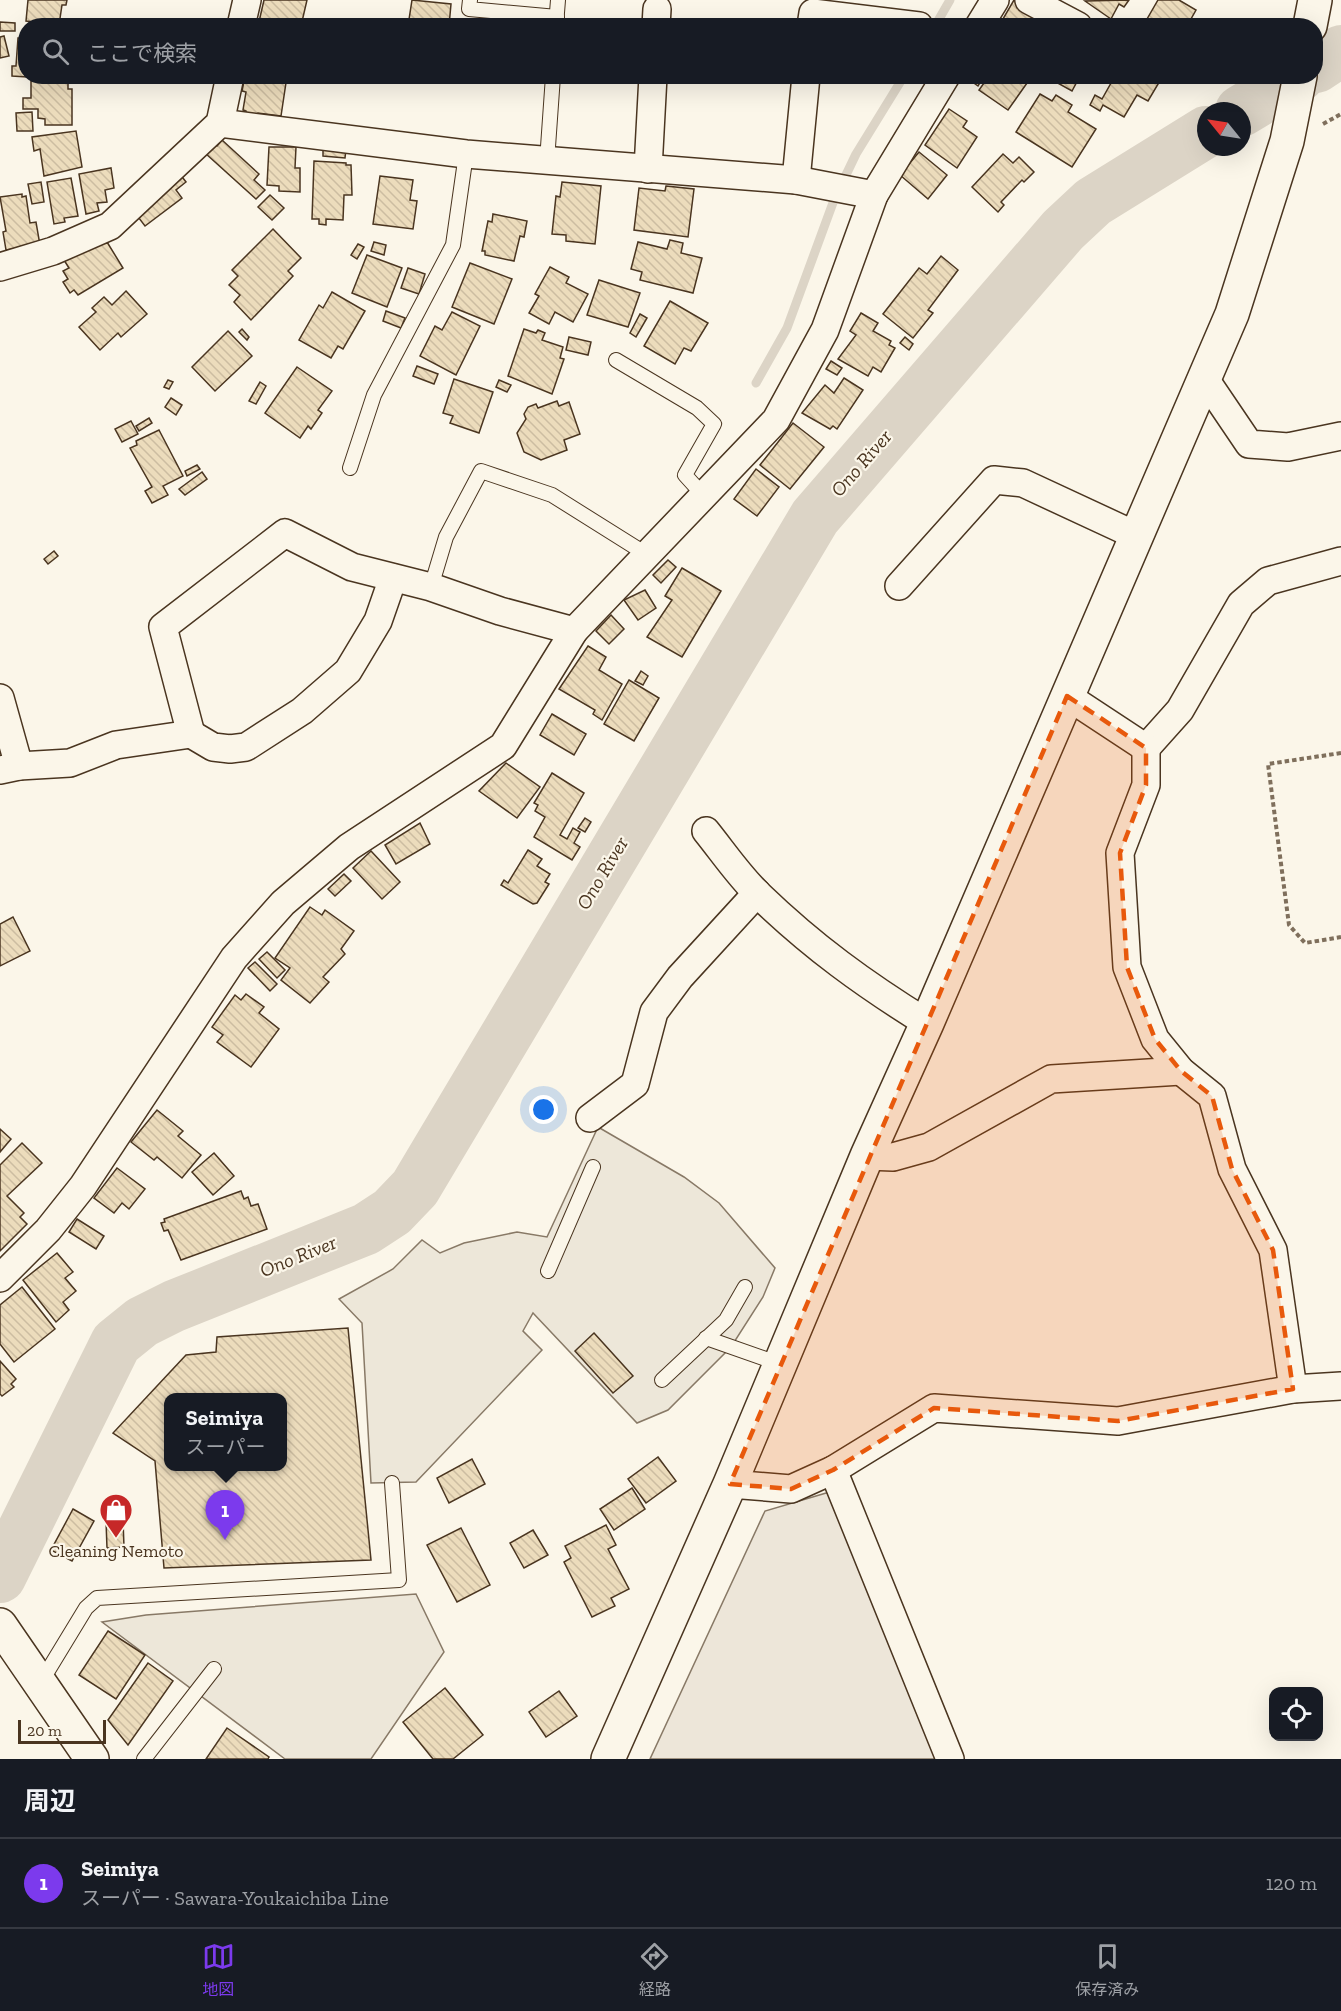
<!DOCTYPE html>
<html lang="ja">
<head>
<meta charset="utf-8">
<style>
	body { margin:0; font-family:"Zilla Slab","Noto Sans JP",serif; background:#20242c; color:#f1f3f6 }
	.controls { position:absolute; right:18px; bottom:18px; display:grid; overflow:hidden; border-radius:12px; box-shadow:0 6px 24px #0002 }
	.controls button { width:54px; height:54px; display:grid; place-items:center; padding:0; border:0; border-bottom:2px solid #363941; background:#171b24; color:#f1f3f6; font:30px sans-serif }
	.compass { position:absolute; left:1197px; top:102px; width:54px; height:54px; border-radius:50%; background:#171b24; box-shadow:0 6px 24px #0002; rotate:300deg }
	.scale { position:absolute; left:18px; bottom:15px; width:88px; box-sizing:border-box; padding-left:6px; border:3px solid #4a3520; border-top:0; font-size:16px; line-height:21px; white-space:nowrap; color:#4a3520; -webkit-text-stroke:4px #fbf6e9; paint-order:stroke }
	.you { position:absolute; left:544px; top:1110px; width:21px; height:21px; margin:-15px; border:4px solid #fff; border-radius:50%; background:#1a73e8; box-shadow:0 0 0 9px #1a73e833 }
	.badge { display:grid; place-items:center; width:39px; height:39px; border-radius:50%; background:#7c3aed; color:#fff; font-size:20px; font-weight:700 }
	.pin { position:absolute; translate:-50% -50px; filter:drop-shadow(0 2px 3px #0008) }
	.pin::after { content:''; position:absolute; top:32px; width:21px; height:18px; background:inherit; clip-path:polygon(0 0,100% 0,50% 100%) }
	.popup { position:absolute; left:164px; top:1393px; width:123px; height:78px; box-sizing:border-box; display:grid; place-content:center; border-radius:12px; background:#171b24; filter:drop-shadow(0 2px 4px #0005); font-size:20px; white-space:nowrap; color:#9ea1a6 }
	.popup b { font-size:22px; color:#f1f3f6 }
	.popup::after { content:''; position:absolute; left:50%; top:100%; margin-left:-12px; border:12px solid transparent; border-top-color:#171b24 }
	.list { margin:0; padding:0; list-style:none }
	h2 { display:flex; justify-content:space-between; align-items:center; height:78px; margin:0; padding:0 24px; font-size:26px }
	h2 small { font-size:20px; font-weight:400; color:#9ea1a6 }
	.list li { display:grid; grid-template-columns:39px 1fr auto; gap:18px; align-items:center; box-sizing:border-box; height:90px; padding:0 24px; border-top:2px solid #363941 }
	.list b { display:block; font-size:22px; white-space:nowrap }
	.list p { margin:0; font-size:20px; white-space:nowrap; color:#9ea1a6 }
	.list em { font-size:20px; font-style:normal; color:#9ea1a6 }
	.icon { flex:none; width:33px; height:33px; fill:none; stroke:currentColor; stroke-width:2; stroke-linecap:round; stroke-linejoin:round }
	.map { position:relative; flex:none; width:1341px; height:1759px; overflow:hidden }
	.search { position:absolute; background:#171b24; box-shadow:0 6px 24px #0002; left:18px; right:18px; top:18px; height:66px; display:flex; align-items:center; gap:15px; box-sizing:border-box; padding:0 21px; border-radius:24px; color:#9ea1a6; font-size:22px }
	.sheet { height:168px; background:#171b24 }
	nav { display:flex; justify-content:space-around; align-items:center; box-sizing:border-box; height:84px; border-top:2px solid #363941; background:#171b24; font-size:16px; color:#9ea1a6 }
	nav a { display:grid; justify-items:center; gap:3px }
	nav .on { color:#7c3aed }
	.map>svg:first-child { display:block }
	.green { fill:#ede6d9; stroke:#887966; stroke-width:1.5 }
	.parking { fill:#ede7d9; stroke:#887966; stroke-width:1.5 }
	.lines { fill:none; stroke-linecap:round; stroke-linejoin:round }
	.stream { stroke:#dcd4c6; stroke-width:9 }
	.river { stroke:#dcd4c6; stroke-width:52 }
	.building { fill:url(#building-back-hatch); stroke:#4a3520; stroke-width:1.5; fill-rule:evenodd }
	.service-casing { stroke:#4a3520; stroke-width:16 }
	.minor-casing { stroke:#4a3520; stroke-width:30 }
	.tertiary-casing { stroke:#4a3520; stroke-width:36 }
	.primary-casing { stroke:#4a3520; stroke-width:36 }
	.path { stroke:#7f6f5c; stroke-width:4; stroke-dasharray:4.5 3; stroke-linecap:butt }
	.service { stroke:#fbf6e9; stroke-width:14 }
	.minor { stroke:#fbf6e9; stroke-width:27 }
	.tertiary { stroke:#fbf6e9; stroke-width:33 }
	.primary { stroke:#fbf6e9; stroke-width:33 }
	.marked { fill:#e8590c; fill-opacity:0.2; stroke:#e8590c; stroke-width:4.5; stroke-dasharray:12 8; stroke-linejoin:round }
	.labels { text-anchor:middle; stroke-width:4.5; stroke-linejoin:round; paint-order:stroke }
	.poi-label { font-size:18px; fill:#4a3520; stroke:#fbf6e9 }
	.water-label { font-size:20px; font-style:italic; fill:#4a3520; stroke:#fbf6e9 }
</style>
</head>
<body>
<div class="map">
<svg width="1341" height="1759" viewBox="0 0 1341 1759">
	<defs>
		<pattern id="building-back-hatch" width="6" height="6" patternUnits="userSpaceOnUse" patternTransform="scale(1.5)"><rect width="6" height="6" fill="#ecdcbc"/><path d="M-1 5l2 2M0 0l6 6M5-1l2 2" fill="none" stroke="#ccbda1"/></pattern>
	</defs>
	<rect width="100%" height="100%" fill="#fbf6e9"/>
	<path class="green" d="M833 1491 942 1759H650L765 1511Z"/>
	<g class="parking">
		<path d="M598 1127 684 1177 719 1203 775 1268 763 1297 731 1347 668 1410 637 1423 533 1313 523 1331 542 1350 416 1482 371 1483 362 1323 339 1299 393 1269 422 1240 440 1253 464 1243 517 1232 547 1237Z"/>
		<path d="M416 1594 444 1652 371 1759H285L102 1622 146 1615Z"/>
	</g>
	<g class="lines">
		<g class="stream">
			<path d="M935 26 950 0"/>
			<path d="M756 383 787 328 834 200 856 154 904 76"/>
		</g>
		<g class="river">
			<path d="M1316 67 1341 51"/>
			<path d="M1241 111 1299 76"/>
			<path d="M0 1577 116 1343 142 1322 174 1306 366 1229 392 1212 415 1188 815 517 1063 230 1093 202 1206 132"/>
		</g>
	</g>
	<g class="building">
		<path d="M28 0H67L66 5H62L59 25 26 21Z"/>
		<path d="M264 0H307L301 26H258Z"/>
		<path d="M412 0 451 4 449 26H408Z"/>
		<path d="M1014 0 1055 25V26L1000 24Z"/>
		<path d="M1129 0 1124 7 1119 4 1111 19 1085 1Z"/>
		<path d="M1158 0H1179L1196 10 1187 26H1143Z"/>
		<path d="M0 22 15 23V31H0Z"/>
		<path d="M4 36 9 56 0 58V37Z"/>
		<path d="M18 38H26L27 77 12 76V66H16Z"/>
		<path d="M245 76H287L281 116 258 113 257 117 246 115V111L243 110 246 92 242 91Z"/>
		<path d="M964 76H984L978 86Z"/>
		<path d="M989 76H1032L1008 110 979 90Z"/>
		<path d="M1045 76H1080L1072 91Z"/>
		<path d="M1165 76 1163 80 1161 79 1148 101 1137 95 1124 117 1103 105 1100 111 1090 105 1095 95 1102 99 1115 76Z"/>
		<path d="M31 81H68V89H72V125H45V119L38 118V109H23V98H31Z"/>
		<path d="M1040 94 1052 101 1056 95 1072 105 1068 112 1096 129 1072 167 1016 132Z"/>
		<path d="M949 109 967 121 963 127 977 137 957 168 925 145Z"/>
		<path d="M32 112 33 131H17L16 113Z"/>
		<path d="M76 131 82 167 44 176 40 149 34 151 32 137Z"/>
		<path d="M222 140 259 174 254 180 265 190 256 199 205 153 214 143 217 146Z"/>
		<path d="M269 147H296L295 168H300V192L279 191V186L267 185Z"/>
		<path d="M323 148 346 149 345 158 323 156Z"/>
		<path d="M919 152 947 175 928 199 900 175Z"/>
		<path d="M1003 154 1013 163 1019 157 1034 172 1024 182 1022 180 1001 202 1004 205 998 212 972 187Z"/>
		<path d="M314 161 346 163V165H351L352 195H344L343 220 326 219V225L319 224V219H312Z"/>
		<path d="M111 168 114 188 105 190 107 202 97 203 99 211 86 214 79 174Z"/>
		<path d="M179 173 186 182 176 190 182 198 145 226 132 209Z"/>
		<path d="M380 176 413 180 410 200 417 201 413 229 373 224Z"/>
		<path d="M71 178 78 216 64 218 65 222 54 224 47 182Z"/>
		<path d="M41 182 44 202 32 204 28 184Z"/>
		<path d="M562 182 601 186 595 244 566 241V235L552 234 556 196 560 197Z"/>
		<path d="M666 186 694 189 688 237 634 230 639 188 665 191Z"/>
		<path d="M22 194V197L26 196 30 223 36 222 40 245 6 250 3 232 6 231 0 197Z"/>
		<path d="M270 195 284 208 272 220 258 207Z"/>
		<path d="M493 214 527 221 524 237 520 236 514 261 485 255V251H482L488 221 492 222Z"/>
		<path d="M273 229 301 258 288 271 293 276 251 320 234 302 240 295 229 285 238 276 232 270Z"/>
		<path d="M670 240 683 243 681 253 702 258 693 293 640 280 642 272 631 269 638 242 667 249Z"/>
		<path d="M107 242 123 268 78 295 74 290 70 293 63 282 68 279 63 271 69 268 64 260Z"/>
		<path d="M374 242 386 245 384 255 371 251Z"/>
		<path d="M358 244 364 247 357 259 351 255Z"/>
		<path d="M367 255 402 268 387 307 352 293Z"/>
		<path d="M941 256 958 270 928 310 933 313 913 338 883 314 919 268 927 274Z"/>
		<path d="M470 263 512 279 494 324 452 307Z"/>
		<path d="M550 267 569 277 566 283 588 294 573 322 555 312 549 324 529 313 539 296 535 294Z"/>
		<path d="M408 268 425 274 419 294 401 288Z"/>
		<path d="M599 280 640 293 628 327 587 315Z"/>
		<path d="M126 291 147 314 121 337 118 333 100 350 79 327 96 312 92 308 104 297 112 305Z"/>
		<path d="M332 292 365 311 343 349 338 346 331 358 299 340 319 305 323 308Z"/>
		<path d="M670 301 708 323 691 351 684 348 675 364 644 346Z"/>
		<path d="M386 311 405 318 401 328 383 321Z"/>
		<path d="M452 312 480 326 456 375 420 356 435 326 442 330Z"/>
		<path d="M861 313 878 323 873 331 891 341 889 345 895 348 881 372 873 367 868 376 838 359 856 335 850 331Z"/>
		<path d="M640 314 647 318 636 337 630 333Z"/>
		<path d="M242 329 249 337 247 340 239 332Z"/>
		<path d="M524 329 536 333 538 330 545 333 542 340 563 347 560 358 564 359 552 394 508 376Z"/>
		<path d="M228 331 252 356 215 391 192 367Z"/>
		<path d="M569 337 591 342 588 355 566 350Z"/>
		<path d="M905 337 913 344 909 350 900 343Z"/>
		<path d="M831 361 842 368 837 375 826 369Z"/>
		<path d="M417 366 438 374 434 384 413 376Z"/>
		<path d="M297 367 332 391 318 410 322 413 311 429 308 426 300 438 265 413Z"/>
		<path d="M844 378 863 390 837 429 833 426 830 429 802 413 825 385 834 393Z"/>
		<path d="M454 379 493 392 479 433 450 423 453 416 443 413Z"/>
		<path d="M168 380 173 382 169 389 164 387Z"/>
		<path d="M499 380 511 385 507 392 496 387Z"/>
		<path d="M260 382 266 386 256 404 249 401Z"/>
		<path d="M171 398 182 405 176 415 165 407Z"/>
		<path d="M557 401 559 406 569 402 580 434 564 440 567 450 541 460 524 452 517 433 526 419 524 414 528 407 536 404 538 408Z"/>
		<path d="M149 418 152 423 139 431 136 426Z"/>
		<path d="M131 421 138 434 122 442 115 429Z"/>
		<path d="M793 423 824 447 790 489 760 465Z"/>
		<path d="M159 430 183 476 163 486 168 495 152 503 145 491 152 487 130 448 137 445 136 441Z"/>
		<path d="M197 465 200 469 187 476 185 471Z"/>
		<path d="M756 469 779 487 757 516 734 499Z"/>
		<path d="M202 472 207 479 185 495 179 489Z"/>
		<path d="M54 551 58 556 48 564 44 559Z"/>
		<path d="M668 560 676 567 661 583 653 575Z"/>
		<path d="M682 568 721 591 682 657 647 637 672 600 665 596Z"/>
		<path d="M645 590 656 608 638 620 624 600Z"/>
		<path d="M611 615 624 629 609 644 596 631Z"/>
		<path d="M588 646 606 657 599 670 622 684 602 720 593 714 595 710 559 689Z"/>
		<path d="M641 671 648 676 643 685 635 681Z"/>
		<path d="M629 680 659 698 634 741 604 724Z"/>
		<path d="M552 714 586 734 574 755 540 735Z"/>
		<path d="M506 763 540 787 517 818 479 791Z"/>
		<path d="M552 773 584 793 560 835 567 839 573 828 580 832 574 843 580 847 572 860 534 837 545 817 535 811 538 805 534 803Z"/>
		<path d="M585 818 591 822 585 832 578 828Z"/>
		<path d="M420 823 430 844 396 864 385 845Z"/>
		<path d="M528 850 542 859 537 866 550 874 545 882 549 884 537 903 533 904 501 885 504 880 508 883Z"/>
		<path d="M371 851 400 882 382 899 353 868Z"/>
		<path d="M344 874 351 881 335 896 328 889Z"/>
		<path d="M310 907 322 915 325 910 354 931 341 949 345 954 323 977 329 982 310 1003 281 980 290 968 275 958Z"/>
		<path d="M13 917 30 951 0 966V924Z"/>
		<path d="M267 952 285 970 277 978 259 959Z"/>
		<path d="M255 962 277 984 270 991 248 968Z"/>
		<path d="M246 994 264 1007 259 1013 279 1029 251 1067 217 1042 223 1035 212 1027 235 995 241 1000Z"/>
		<path d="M157 1110 183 1131 178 1136 201 1155 182 1178 157 1157 154 1160 131 1142Z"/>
		<path d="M0 1129 11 1139 0 1152Z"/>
		<path d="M22 1143 42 1163 7 1196 24 1213 20 1217 27 1224 0 1251V1165Z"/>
		<path d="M214 1153 234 1176 213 1195 192 1172Z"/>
		<path d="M117 1168 145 1189 129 1209 122 1203 114 1213 94 1198Z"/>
		<path d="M241 1191 244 1199 248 1197 251 1206 258 1204 267 1229 181 1260 168 1230 164 1231 161 1223 165 1222 164 1219Z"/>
		<path d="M77 1219 104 1236 96 1249 69 1232Z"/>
		<path d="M57 1253 73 1272 65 1278 76 1291 63 1302 69 1310 56 1322 23 1280Z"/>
		<path d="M22 1287 55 1329 14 1362 0 1344V1305Z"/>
		<path d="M348 1328 371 1560 164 1568 155 1461 113 1433 186 1355 216 1352 217 1337ZM168 1398H282V1466H168Z"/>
		<path d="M594 1333 633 1376 613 1393 575 1351Z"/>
		<path d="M0 1361 16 1379 11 1384 14 1387 2 1396 0 1394Z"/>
		<path d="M658 1457 676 1481 646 1503 628 1479Z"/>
		<path d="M472 1459 485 1484 449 1503 437 1478Z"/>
		<path d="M632 1488 645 1509 614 1530 600 1509Z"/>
		<path d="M73 1509 94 1521 72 1561 51 1550Z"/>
		<path d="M123 1520 124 1547 107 1548 106 1521Z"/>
		<path d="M606 1525 616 1545 608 1549 629 1589 611 1598 615 1606 592 1617 564 1562 571 1558 565 1546Z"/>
		<path d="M461 1528 490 1585 457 1602 427 1545Z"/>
		<path d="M533 1530 548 1555 524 1568 510 1543Z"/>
		<path d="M108 1631 145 1655 116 1699 79 1675Z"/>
		<path d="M148 1663 173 1681 128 1745 108 1720Z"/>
		<path d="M445 1688 483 1735 453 1759H433L403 1722Z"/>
		<path d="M559 1691 577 1716 546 1737 529 1712Z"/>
		<path d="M227 1728 269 1757 268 1759H206Z"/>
	</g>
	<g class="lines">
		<g class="service-casing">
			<g id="service">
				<path d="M470 0 469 9 557 17"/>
				<path d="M556 25 558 0"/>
				<path d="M547 161 553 76"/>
				<path d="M616 360 697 408 714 424 685 475 704 496"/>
				<path d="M350 468 374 395 453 245 466 154"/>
				<path d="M431 587 446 537 481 471 552 495 646 554"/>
				<path d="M548 1271 593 1167"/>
				<path d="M706 1338 780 1364"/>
				<path d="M662 1380 726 1320 745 1287"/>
				<path d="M41 1682 86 1608 97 1598 399 1580 392 1483"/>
				<path d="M144 1759 214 1669"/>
			</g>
		</g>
		<g class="minor-casing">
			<g id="minor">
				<path d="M1029 0 1078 26"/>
				<path d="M241 26 247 0"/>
				<path d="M656 26 657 9"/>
				<path d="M811 26 813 13 919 26"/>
				<path d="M979 26 995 0"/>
				<path d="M220 123 466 154 796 180 874 195"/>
				<path d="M648 169 653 76"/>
				<path d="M796 180 806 76"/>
				<path d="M0 267 53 251 110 226 220 123 230 76"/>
				<path d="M1205 379 1249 444 1288 447 1341 436"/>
				<path d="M899 586 994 480 1023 483 1137 536"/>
				<path d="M1067 696 1146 748 1180 710 1241 604 1268 581 1341 561"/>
				<path d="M0 698 19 766"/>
				<path d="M191 734 163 627 285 533 352 567 431 587 500 611 574 631"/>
				<path d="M1146 748V785L1120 853 1127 967 1155 1039 1181 1071 1212 1096 1232 1169 1273 1250 1293 1389"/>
				<path d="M0 770 19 766 70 763 116 745 191 734 213 747 230 749 246 747 302 711 348 671 378 621 393 578"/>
				<path d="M706 831C723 852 739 876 759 895 813 947 864 984 927 1023"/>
				<path d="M590 1118 635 1084 654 1012 680 977 757 893"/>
				<path d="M867 1156 893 1157 929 1147 1051 1079 1181 1071"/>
				<path d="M0 1278 48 1230 83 1186 234 958 283 903 349 847 503 746 574 631 776 420 825 330 874 195 946 76"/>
				<path d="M833 1470 950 1759"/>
				<path d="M730 1484 791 1489 833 1470 934 1408 1118 1421 1293 1389 1341 1386"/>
			</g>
		</g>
		<g class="tertiary-casing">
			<g id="tertiary">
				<path d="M1310 26 1315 0"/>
				<path d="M608 1759 730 1484 867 1156 927 1023 1232 314 1287 141 1300 76"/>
			</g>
		</g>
		<g class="primary-casing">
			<path id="primary" d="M0 1625 92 1759"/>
		</g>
		<g class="path">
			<path d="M1323 124 1341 114"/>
			<path d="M1341 753 1268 764 1289 925 1305 943 1341 937"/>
		</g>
		<use href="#service" class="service"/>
		<use href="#minor" class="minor"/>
		<use href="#tertiary" class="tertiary"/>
		<use href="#primary" class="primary"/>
	</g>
	<path class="marked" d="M1067 696 1146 748V785L1120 853 1127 967 1155 1039 1181 1071 1212 1096 1232 1169 1273 1250 1293 1389 1118 1421 934 1408 833 1470 791 1489 730 1484Z"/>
	<defs>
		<g id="shop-pin" transform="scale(1.725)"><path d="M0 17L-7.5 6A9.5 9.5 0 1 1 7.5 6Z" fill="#c62828" stroke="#fbf6e9"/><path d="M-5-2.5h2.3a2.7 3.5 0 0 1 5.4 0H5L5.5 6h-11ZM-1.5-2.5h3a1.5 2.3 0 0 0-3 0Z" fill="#fff"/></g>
	</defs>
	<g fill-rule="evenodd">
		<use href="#shop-pin" x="116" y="1510"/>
	</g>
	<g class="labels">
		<g class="poi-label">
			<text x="116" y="1557">Cleaning Nemoto</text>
		</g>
		<g class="water-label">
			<text transform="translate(861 463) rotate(-49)" y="7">Ono River</text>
			<text transform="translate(602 873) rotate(-59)" y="7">Ono River</text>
			<text transform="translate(298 1256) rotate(-22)" y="7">Ono River</text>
		</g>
	</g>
</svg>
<div class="controls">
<button><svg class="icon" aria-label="locate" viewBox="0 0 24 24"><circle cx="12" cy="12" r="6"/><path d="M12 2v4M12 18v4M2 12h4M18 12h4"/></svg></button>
</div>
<svg class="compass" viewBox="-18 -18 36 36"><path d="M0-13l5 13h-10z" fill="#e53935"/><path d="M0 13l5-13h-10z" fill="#9ea1a6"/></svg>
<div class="scale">20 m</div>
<div class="you"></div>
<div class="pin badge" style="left:225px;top:1540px">1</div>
<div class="popup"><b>Seimiya</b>スーパー</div>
<div class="search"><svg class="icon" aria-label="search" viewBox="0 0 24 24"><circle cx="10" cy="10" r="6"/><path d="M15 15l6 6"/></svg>ここで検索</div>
</div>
<section class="sheet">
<h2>周辺<small></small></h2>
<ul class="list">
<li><span class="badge">1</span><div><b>Seimiya</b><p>スーパー · Sawara-Youkaichiba Line</p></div><em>120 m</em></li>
</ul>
</section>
<nav>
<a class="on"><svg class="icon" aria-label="map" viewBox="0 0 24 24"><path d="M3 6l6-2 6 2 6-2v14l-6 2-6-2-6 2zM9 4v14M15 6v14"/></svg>地図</a>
<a><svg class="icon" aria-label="directions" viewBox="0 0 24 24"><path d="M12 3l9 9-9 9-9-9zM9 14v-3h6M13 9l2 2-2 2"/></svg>経路</a>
<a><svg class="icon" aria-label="saved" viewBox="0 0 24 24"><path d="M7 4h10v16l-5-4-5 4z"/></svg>保存済み</a>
</nav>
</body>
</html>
